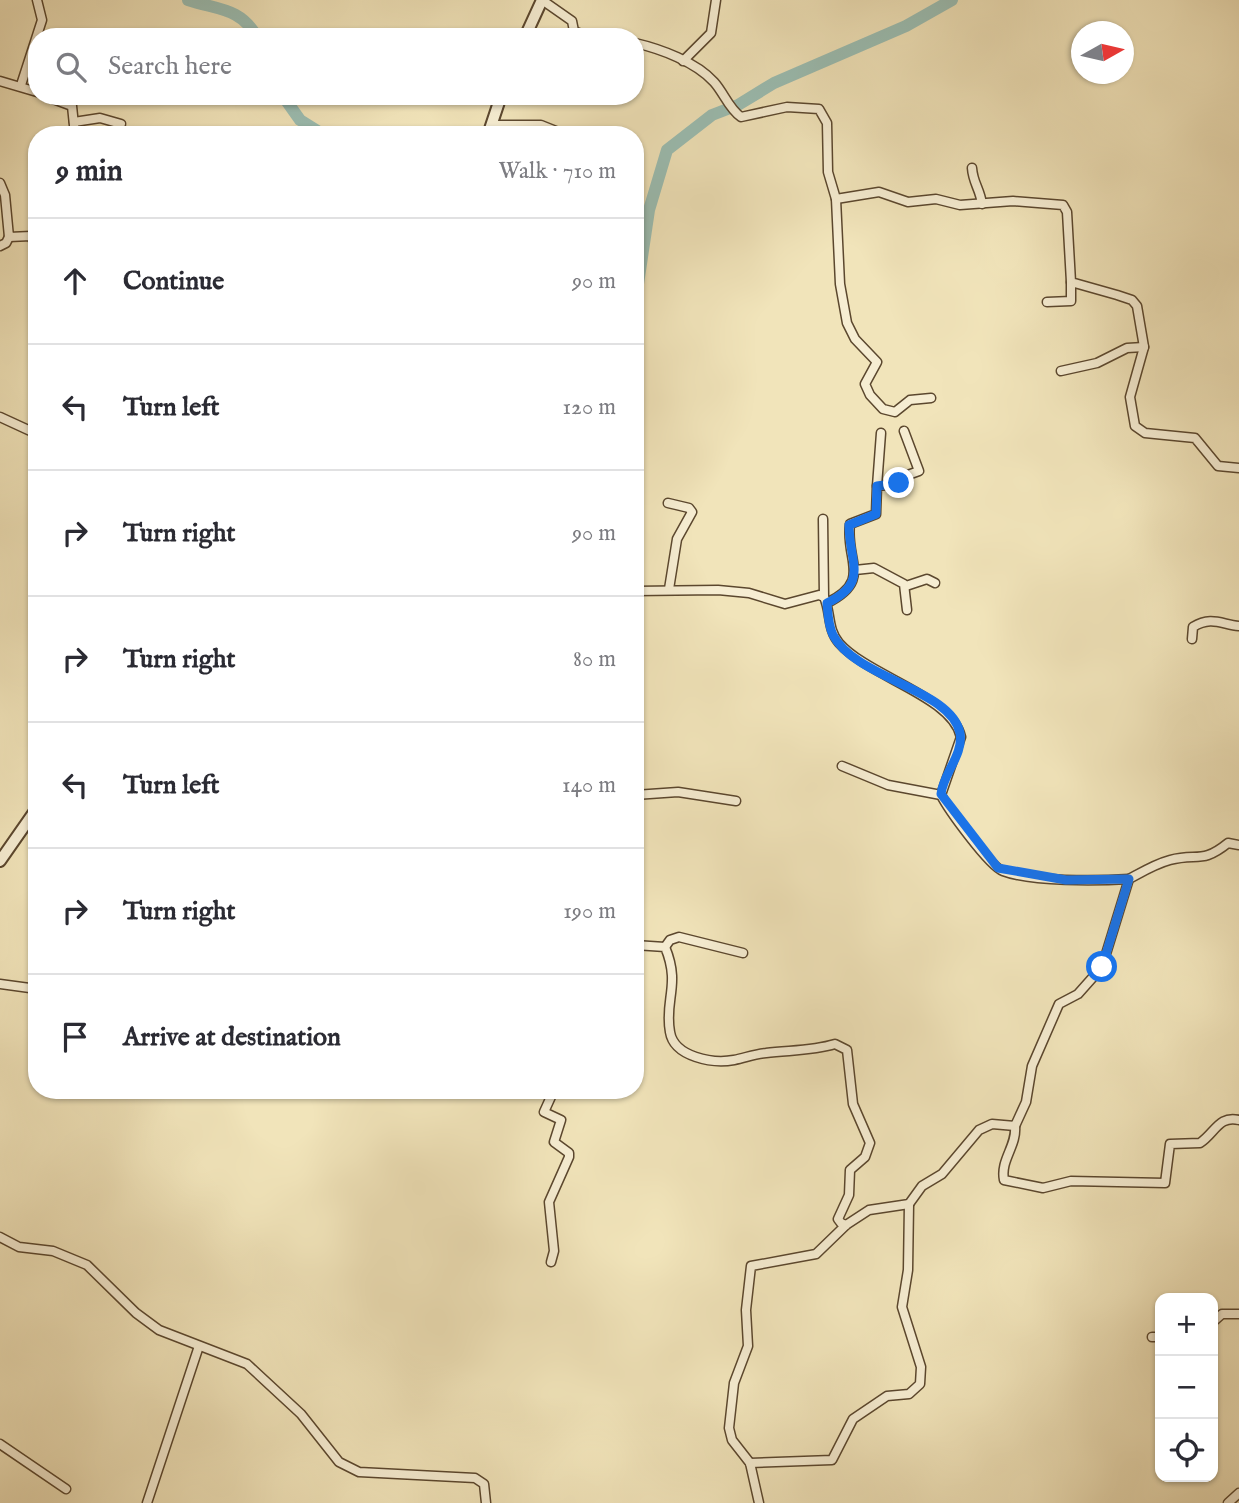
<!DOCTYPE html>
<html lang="en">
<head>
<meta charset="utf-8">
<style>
	body { margin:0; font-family:"IM FELL English",serif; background:#f7f7f7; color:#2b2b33 }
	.controls { position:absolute; right:21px; bottom:21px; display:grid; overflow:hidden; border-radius:14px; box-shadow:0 2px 5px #0004 }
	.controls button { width:63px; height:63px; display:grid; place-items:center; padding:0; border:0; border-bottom:2px solid #e1e1e2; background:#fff; color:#2b2b33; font:35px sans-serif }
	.compass { position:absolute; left:1071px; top:21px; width:63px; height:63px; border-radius:50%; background:#fff; box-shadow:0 2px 5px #0004; rotate:82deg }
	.stop { position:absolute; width:21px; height:21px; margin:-16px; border:5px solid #1a73e8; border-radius:50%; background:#fff }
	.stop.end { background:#1a73e8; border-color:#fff; box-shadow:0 2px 7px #0008 }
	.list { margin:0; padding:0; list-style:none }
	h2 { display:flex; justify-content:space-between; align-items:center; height:91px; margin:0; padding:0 28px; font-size:30px }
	h2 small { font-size:23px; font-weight:400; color:#7c7c81 }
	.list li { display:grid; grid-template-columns:46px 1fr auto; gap:21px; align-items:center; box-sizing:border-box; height:126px; padding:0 28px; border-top:2px solid #e1e1e2 }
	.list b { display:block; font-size:26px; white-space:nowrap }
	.list em { font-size:23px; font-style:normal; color:#7c7c81 }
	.icon { flex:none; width:38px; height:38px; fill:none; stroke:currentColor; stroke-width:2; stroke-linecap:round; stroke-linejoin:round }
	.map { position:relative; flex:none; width:1239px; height:1503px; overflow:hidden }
	.search { position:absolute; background:#fff; box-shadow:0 2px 5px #0004; left:28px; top:28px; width:616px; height:77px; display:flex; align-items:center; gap:18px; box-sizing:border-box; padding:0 24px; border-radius:28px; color:#7c7c81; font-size:26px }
	.panel { position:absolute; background:#fff; box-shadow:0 2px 5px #0004; left:28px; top:126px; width:616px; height:973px; border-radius:28px }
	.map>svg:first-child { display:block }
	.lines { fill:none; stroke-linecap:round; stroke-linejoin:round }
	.river { stroke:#9bbeb3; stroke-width:12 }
	.minor-casing { stroke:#5b472e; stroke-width:11 }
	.tertiary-casing { stroke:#5b472e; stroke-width:14 }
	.minor { stroke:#f6edd2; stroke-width:8 }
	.tertiary { stroke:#f6edd2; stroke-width:10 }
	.route { stroke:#1a73e8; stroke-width:9 }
</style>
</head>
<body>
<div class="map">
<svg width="1239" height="1503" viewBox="0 0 1239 1503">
	<rect width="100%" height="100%" fill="#f1e4ba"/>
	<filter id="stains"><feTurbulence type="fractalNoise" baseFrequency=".00286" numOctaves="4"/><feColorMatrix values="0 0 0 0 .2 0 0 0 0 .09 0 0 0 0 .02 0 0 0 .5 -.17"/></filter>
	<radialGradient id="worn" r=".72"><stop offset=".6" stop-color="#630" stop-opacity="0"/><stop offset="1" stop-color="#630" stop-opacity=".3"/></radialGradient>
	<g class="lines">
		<g class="river">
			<path d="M188 0C217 10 240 7 257 37"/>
			<path d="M283 96 300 120 324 135"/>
			<path d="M635 304 649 210 667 150 712 115 738 105 774 83 906 26 952 0"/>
		</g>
		<g class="minor-casing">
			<g id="minor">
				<path d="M542 0 572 21 574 31 589 37"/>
				<path d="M635 43C661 49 696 62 714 82 724 93 729 109 741 117L787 107 819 109 827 123 828 172 836 199 879 192 908 202 936 199 960 205 1013 201 1063 205 1067 212 1071 282 1117 295 1132 300 1137 306 1144 347 1130 397 1135 426 1145 433 1195 438 1218 466 1239 468"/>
				<path d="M683 61 711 33 716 0"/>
				<path d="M0 81 37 92"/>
				<path d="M21 85 42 20 37 0"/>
				<path d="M45 96 72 106 75 135"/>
				<path d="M74 122 100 118 121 124"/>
				<path d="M491 125H541L566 135"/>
				<path d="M972 168C973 183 980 189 982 204"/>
				<path d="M0 183 5 195 9 237 31 236 37 249"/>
				<path d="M836 199 840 284 847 323 855 339 877 362 865 384 870 395 883 409 895 412 910 400 931 398"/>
				<path d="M0 246 6 243 9 237"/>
				<path d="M1047 302 1071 301V282"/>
				<path d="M1061 371 1097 363 1127 348 1144 347"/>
				<path d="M0 417 37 434"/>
				<path d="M877 486 881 433"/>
				<path d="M668 503 689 508 692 512 677 539 669 589"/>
				<path d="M823 519 824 597"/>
				<path d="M855 570 874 568 904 584 907 610"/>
				<path d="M906 586 927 579 935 583"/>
				<path d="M635 591 718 590 749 593 785 604 819 595 824 597C831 612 827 629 839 643 869 677 952 696 961 737L941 795C948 809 989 866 1003 871 1032 882 1097 881 1129 879"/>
				<path d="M827 603C873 580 845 561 850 524L876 514 877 486 898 484 905 476 919 471 904 431"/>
				<path d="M1192 639 1193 627C1211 616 1221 624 1239 626"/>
				<path d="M842 766 888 785 941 795"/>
				<path d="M635 795 678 792 736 801"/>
				<path d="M635 945 665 947C681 985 664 1000 670 1032 674 1057 713 1064 734 1060 745 1058 754 1054 766 1053 790 1050 812 1051 835 1044L847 1050 853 1104 870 1143 865 1157 850 1170 849 1195 838 1219 841 1223 846 1225"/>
				<path d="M665 947 670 940 679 937 743 953"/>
				<path d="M0 984 37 989"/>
				<path d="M1015 1126C1017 1146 1000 1160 1004 1180L1043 1188 1071 1181 1165 1183 1170 1144 1200 1143C1215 1133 1219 1115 1239 1120"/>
				<path d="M0 1237 19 1247 53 1251 87 1265 136 1313 159 1330 247 1364 301 1414 339 1462 359 1472 475 1478 484 1484 486 1503"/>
				<path d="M551 1262 554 1251 549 1202 569 1157V1153L554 1142 561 1120 544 1112 554 1090"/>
				<path d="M1213 1322 1222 1314H1239"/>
				<path d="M1152 1337H1160"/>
				<path d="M0 1444 66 1489"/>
				<path d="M750 1463 832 1460 853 1419 887 1396 909 1394 920 1384 921 1367 902 1307 908 1270 909 1204"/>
				<path d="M147 1503 199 1346"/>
				<path d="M759 1503 750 1463 732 1440 729 1428 734 1383 748 1346 746 1310 751 1266 816 1254 846 1225 869 1210 909 1204 922 1186 942 1174 979 1130 992 1124 1015 1126 1026 1102 1032 1066 1059 1004 1078 994 1102 967 1129 879C1142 872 1155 864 1170 860 1198 853 1202 864 1228 843L1239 845"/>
				<path d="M1228 1503 1239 1493"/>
			</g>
		</g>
		<g class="tertiary-casing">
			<g id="tertiary">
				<path d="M525 37 542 0"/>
				<path d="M488 135 501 96"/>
				<path d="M0 861 37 808"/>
			</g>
		</g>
		<use href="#minor" class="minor"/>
		<use href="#tertiary" class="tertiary"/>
	</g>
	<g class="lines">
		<path class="route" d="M899 483 877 486 876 514 849 525C849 563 870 582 827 603 828 614 828 625 833 635 856 679 951 689 960 733 964 754 943 774 941 794L998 868 1066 880 1129 879 1102 967"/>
	</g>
	<rect width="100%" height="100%" filter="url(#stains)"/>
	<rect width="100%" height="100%" fill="url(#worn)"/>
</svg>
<div class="controls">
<button>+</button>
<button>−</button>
<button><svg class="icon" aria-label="locate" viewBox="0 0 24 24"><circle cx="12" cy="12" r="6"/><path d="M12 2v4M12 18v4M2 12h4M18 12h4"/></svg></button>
</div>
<svg class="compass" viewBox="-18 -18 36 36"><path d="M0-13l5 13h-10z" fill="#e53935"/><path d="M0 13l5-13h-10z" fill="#7c7c81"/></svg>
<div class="stop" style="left:1102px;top:967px"></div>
<div class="stop end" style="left:899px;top:483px"></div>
<div class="search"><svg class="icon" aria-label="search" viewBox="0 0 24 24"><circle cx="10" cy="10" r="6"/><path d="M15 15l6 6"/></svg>Search here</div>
<section class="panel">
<h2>9 min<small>Walk · 710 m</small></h2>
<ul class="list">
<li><svg class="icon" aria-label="ahead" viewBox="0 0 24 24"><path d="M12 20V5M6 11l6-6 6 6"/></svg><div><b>Continue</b></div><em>90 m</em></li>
<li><svg class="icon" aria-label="left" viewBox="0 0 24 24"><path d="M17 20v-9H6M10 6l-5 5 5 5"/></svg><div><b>Turn left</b></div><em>120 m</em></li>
<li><svg class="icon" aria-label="right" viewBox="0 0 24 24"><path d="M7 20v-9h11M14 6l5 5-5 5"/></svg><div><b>Turn right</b></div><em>90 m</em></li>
<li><svg class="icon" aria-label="right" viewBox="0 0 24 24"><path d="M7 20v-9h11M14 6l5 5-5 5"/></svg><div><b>Turn right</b></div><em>80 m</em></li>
<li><svg class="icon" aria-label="left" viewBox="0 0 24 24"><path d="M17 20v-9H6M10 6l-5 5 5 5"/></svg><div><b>Turn left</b></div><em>140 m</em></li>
<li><svg class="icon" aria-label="right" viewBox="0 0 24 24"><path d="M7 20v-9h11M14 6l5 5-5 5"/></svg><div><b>Turn right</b></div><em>190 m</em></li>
<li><svg class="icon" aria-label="arrive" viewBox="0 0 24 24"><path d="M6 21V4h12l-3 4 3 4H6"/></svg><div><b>Arrive at destination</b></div></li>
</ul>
</section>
</div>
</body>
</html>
